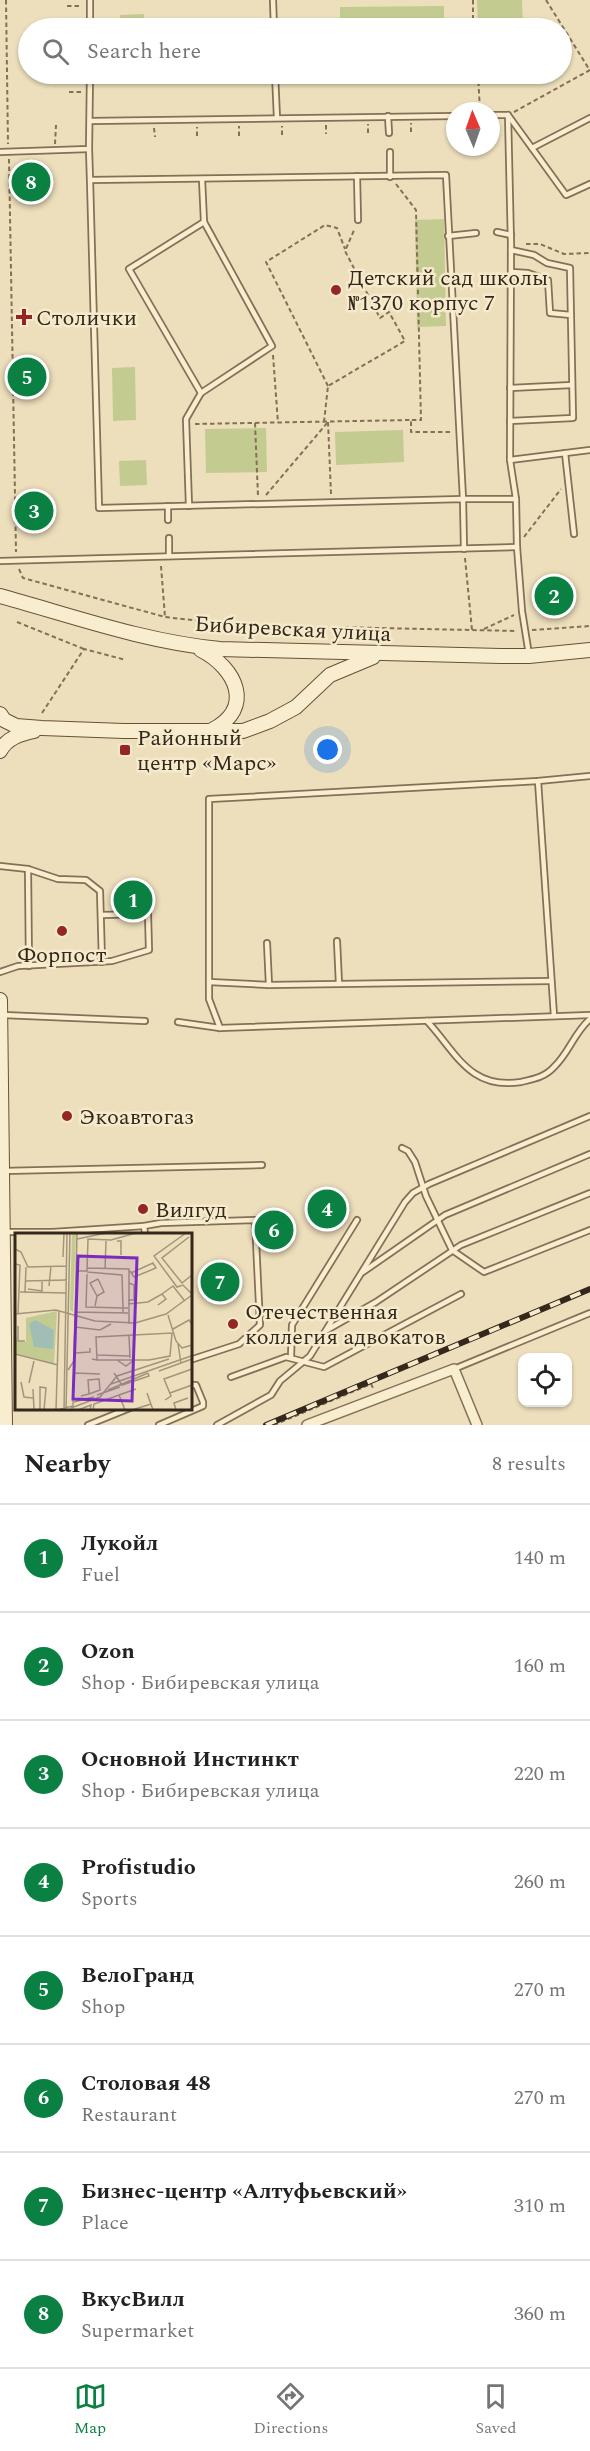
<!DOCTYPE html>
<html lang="en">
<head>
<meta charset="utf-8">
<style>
	body { margin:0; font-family:Spectral,serif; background:#f2f2f2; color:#222 }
	.controls { position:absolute; right:18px; bottom:18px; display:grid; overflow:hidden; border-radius:12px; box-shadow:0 2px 4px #0004 }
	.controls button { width:54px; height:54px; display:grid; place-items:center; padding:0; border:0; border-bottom:2px solid #e0e0e0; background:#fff; color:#222; font:30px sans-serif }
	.compass { position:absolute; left:446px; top:102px; width:54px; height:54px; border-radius:50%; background:#fff; box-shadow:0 2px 4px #0004; rotate:358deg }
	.you { position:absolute; left:328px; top:750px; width:21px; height:21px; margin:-15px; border:4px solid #fff; border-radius:50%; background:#1a73e8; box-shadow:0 0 0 9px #1a73e833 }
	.badge { display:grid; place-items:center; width:39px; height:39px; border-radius:50%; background:#0b8043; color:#fff; font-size:20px; font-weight:700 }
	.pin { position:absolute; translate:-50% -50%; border:3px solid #fff; box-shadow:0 2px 6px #0006 }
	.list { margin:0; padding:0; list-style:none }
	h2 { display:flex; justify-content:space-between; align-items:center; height:78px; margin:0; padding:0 24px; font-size:26px }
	h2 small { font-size:20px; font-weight:400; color:#767676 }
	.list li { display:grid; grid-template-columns:39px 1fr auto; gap:18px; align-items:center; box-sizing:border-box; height:108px; padding:0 24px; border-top:2px solid #e0e0e0 }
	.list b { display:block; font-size:22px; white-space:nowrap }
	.list p { margin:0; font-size:20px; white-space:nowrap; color:#767676 }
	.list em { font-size:20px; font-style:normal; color:#767676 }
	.icon { flex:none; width:33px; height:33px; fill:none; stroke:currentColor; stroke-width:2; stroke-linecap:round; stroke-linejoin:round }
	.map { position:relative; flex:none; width:590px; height:1425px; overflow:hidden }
	.search { position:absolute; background:#fff; box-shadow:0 2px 4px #0004; left:18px; right:18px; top:18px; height:66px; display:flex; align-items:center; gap:15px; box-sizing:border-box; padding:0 21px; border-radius:33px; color:#767676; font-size:22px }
	.sheet { height:942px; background:#fff }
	nav { display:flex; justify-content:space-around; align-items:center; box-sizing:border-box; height:84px; border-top:2px solid #e0e0e0; background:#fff; font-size:16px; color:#767676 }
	nav a { display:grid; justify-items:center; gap:3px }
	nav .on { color:#0b8043 }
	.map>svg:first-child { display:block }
	.green { fill:#c3cb90 }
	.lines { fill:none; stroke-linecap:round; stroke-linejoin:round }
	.lane-casing { stroke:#856f56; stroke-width:8 }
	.street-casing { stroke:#856f56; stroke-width:12 }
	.secondary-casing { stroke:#665039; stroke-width:16 }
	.path { stroke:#856f56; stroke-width:2; stroke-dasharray:4.5 3; stroke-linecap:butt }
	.lane { stroke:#f9edcf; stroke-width:4.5 }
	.street { stroke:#f9edcf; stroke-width:9 }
	.secondary { stroke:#f9edcf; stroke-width:14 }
	.rail-casing { stroke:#34271b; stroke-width:6 }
	.rail { stroke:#f5eacb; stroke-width:4; stroke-dasharray:11; stroke-linecap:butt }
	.poi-dot { fill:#942626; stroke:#f5eacb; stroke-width:2 }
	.labels { text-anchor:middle; stroke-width:5; stroke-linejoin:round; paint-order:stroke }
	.poi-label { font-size:22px; fill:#34271b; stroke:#f5eacb; text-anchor:start }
	.street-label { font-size:22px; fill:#34271b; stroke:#f5eacb }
	.inset-road { fill:none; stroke:#a3957c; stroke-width:1.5 }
	.view { fill:#7b2cbf; fill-opacity:0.15; stroke:#7b2cbf; stroke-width:3 }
	.inset-edge { fill:none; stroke:#34271b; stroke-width:3 }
</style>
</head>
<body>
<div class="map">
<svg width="590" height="1425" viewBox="0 0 590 1425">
	<rect width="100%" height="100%" fill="#eddfbc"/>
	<g class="green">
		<path d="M477 0H522L523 28H478Z"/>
		<path d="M444 6V28H340V7Z"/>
		<path d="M144 14 145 28H120V15Z"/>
		<path d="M444 219 446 326 417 327 415 220Z"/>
		<path d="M135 367 136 420 113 421 112 368Z"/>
		<path d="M266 428 267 472 206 473 205 429Z"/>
		<path d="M403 430 404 462 336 465 335 432Z"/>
		<path d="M146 460 147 485 120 486 119 461Z"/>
	</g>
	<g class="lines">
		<g class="lane-casing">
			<g id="lane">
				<path d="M273 0 274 28"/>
				<path d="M254 26 274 25"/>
				<path d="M90 28V0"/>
				<path d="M275 74 277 118"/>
				<path d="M491 115H508L511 244 510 460 516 499 517 547 522 611 529 655"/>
				<path d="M508 115 566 195 590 184"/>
				<path d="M388 116 389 133"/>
				<path d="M90 121 455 116"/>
				<path d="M532 148 590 118"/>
				<path d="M89 149 90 180 446 175 463 499H516"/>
				<path d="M0 152 89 149 90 74"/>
				<path d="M390 152V177"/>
				<path d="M357 176 358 220"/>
				<path d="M90 180 99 508 463 499 464 549"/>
				<path d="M497 232 511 235"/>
				<path d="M448 236 476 233"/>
				<path d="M511 272 528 273 548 280 550 313 571 315"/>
				<path d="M510 388 572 385"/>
				<path d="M201 393 272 346 204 222 202 179"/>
				<path d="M510 421 573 418 570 268 547 263 534 255 511 250"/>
				<path d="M565 453 574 534"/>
				<path d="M510 460 590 450"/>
				<path d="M168 506V520"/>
				<path d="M189 506 186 419 201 393 129 269 204 222"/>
				<path d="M169 538V556"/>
				<path d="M0 561 517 547"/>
				<path d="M538 781 554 1016"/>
				<path d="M0 866 28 869 58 879 86 880 100 891 102 962"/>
				<path d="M28 869 29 966"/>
				<path d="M337 941 339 984"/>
				<path d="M267 943 269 985"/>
				<path d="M0 972 18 966 112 961 149 950 148 914 101 915"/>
				<path d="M209 982 269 985 551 981"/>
				<path d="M3 1015 145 1021"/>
				<path d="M427 1021C456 1052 469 1090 521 1082 534 1079 545 1077 554 1067 569 1053 574 1033 590 1019"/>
				<path d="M178 1022 220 1028 590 1015"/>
				<path d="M220 1028 209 999V799L538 781 590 776"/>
				<path d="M402 1148 408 1151 415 1162 426 1196 452 1250 484 1272 590 1230"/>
				<path d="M3 1171 262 1165"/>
				<path d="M4 1232H53"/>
				<path d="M53 1232 144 1226"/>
				<path d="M145 1234 144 1226 161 1223 255 1220 260 1325 239 1344 190 1360"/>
				<path d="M363 1272 445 1215 590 1154"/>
				<path d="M327 1330 376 1302 461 1245 590 1193"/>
				<path d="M291 1357 292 1325 357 1220"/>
				<path d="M454 1369 590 1313"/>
				<path d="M231 1377 286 1357 324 1367 461 1294"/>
				<path d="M88 1425 130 1408"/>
				<path d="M159 1425 203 1406V1402L196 1385H190"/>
				<path d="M217 1425 271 1395 280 1381 310 1356 405 1202 413 1193 429 1184 590 1116"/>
			</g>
		</g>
		<g class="street-casing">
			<path id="street" d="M307 1425 454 1369 477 1425"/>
		</g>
		<g class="secondary-casing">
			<g id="secondary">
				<path d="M0 596C73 616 145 642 220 649L501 656H529L590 650"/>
				<path d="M201 650C236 668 255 708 212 730"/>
				<path d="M0 714 4 720 16 726 42 728 124 731H243L270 721 296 707 330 675 373 657"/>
				<path d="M0 751C7 738 20 734 34 731"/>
				<path d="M0 1000 5 1425"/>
			</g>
		</g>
		<g class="path">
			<path d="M6 0 8 144"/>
			<path d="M473 0V28"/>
			<path d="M546 0 589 69"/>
			<path d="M67 6H81"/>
			<path d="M478 74 480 111"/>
			<path d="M69 92H83"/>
			<path d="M514 112 590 70"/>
			<path d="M454 123V132"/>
			<path d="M326 125V134"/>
			<path d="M154 128 155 137"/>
			<path d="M411 132V123"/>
			<path d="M368 133V124"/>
			<path d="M282 135V126"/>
			<path d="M197 136V127"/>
			<path d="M239 136V126"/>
			<path d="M55 144 56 125"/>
			<path d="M9 159 16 552"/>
			<path d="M396 184 416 210 421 420H411"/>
			<path d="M526 244H540L564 254 590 253"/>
			<path d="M273 355 278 423"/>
			<path d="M328 386 266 262 325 225 337 228 345 249"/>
			<path d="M324 422 328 386 405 341 389 312 380 318 345 251 355 228"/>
			<path d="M328 422 331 494"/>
			<path d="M255 423 258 496"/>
			<path d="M195 424 411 420V432H453"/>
			<path d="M266 495 328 422"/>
			<path d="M524 537 561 489"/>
			<path d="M465 558 472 630"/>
			<path d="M161 566 165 617"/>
			<path d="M19 569 23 578 165 617 227 624 310 629 332 627 517 631"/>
			<path d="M17 622 84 649"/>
			<path d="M484 629 514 615"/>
			<path d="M532 630 590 626"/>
			<path d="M42 713 84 649 126 660"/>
			<path d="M274 1425 371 1384 373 1388"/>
		</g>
		<use href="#lane" class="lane"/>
		<use href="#street" class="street"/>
		<use href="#secondary" class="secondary"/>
		<g class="rail-casing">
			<path id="rail" d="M266 1425 590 1289"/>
		</g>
		<use href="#rail" class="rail"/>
	</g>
	<g class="poi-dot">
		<circle cx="336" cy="290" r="6"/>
		<path d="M21 308h6v6h6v6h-6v6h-6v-6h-6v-6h6z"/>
		<rect x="119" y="744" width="12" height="12" rx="3"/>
		<circle cx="62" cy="931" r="6"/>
		<circle cx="67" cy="1116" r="6"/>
		<circle cx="143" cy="1209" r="6"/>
		<circle cx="233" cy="1324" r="6"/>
	</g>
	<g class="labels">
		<g class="poi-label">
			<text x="348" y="285">Детский сад школы<tspan x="348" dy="25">№1370 корпус 7</tspan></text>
			<text x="36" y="325">Столички</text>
			<text x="137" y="745">Районный<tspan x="137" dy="25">центр «Марс»</tspan></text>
			<text x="62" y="962" text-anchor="middle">Форпост</text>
			<text x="79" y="1124">Экоавтогаз</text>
			<text x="155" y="1217">Вилгуд</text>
			<text x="245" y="1319">Отечественная<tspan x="245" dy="25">коллегия адвокатов</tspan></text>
		</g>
		<g class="street-label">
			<text transform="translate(293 628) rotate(3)" y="8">Бибиревская улица</text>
		</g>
	</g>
	<g transform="translate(15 1233)">
		<rect width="177" height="177" fill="#eddfbc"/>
		<path d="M57 0H61L58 79 55 77ZM42 78 39 131 0 120V97L2 108 11 109V85Z" fill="#c3cb90"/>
		<path d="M20 87 39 97 38 116 19 114 14 91Z" fill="#a0beb6"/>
		<path class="inset-road" d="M171 0 139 23 162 54 168 52 177 61M174 4 147 25 167 50 177 42M62 6 91 0M102 8H106V22M0 16 6 19 13 34 52 33M48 24 49 0M0 31 5 32 3 81M72 35 114 36V91M90 36 91 8M62 38H72L73 6 96 7 121 0M115 38 119 44 141 35 138 30 116 40M72 39 107 42 108 75H113M72 41 71 74 108 75V80M10 48 52 47M34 53 36 33M13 56 27 58V48M5 59 51 60M10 59 11 34M147 61 158 53 169 67M82 63 89 59 83 46M113 67H119V52L114 50M113 71 133 69 147 61 151 66 143 72M80 73 82 63 75 50 83 46M60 79 113 80M0 81 41 77 80 88 120 90 151 81 177 62M153 82 161 108 167 115 177 112M3 93V108H10M60 94 85 97 96 91M158 96 174 87 177 91M114 103 115 125M163 111 166 130 177 126M60 120 75 119V115M0 121 43 132M81 122 115 123M77 126 82 127H134L155 123 157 100 81 104 82 127M102 127 111 133 119 127M53 137 59 128 62 0M144 138 166 130M59 140 85 141M99 140 107 152 134 143 133 140M6 149 9 164 18 165M14 150 19 128M96 151 176 123M18 156 19 177M93 157 133 140M132 160 138 177M155 160 177 152M82 162 105 154M104 162 121 156M66 163 74 161 73 147 84 146 85 157 74 161M150 167 156 163 149 146 177 136M59 169 79 164 61 168M56 175 85 164 102 143 154 126M25 177V154L31 155 29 177M41 177 44 77M42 177 58 173 59 129M49 177 52 0M51 177 55 0M63 177 76 172 75 177M78 177 79 171 104 162 110 177M117 177 136 171M161 177 159 170 173 165"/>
		<path class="view" d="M63 23 122 25 117 168 58 166Z"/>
		<rect width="177" height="177" class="inset-edge"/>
	</g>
</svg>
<div class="controls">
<button><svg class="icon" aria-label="locate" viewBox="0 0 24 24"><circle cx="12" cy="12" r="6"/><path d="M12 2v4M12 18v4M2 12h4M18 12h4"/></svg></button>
</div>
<svg class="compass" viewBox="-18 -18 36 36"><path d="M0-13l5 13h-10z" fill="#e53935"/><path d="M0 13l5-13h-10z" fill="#767676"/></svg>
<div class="you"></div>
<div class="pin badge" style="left:133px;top:900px">1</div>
<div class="pin badge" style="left:554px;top:596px">2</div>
<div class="pin badge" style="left:34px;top:511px">3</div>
<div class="pin badge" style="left:327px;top:1209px">4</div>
<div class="pin badge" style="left:27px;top:377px">5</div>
<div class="pin badge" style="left:274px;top:1230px">6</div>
<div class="pin badge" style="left:220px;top:1282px">7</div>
<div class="pin badge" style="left:31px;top:182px">8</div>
<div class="search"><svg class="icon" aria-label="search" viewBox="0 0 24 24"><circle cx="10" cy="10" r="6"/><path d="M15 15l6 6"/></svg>Search here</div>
</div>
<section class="sheet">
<h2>Nearby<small>8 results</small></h2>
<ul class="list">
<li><span class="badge">1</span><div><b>Лукойл</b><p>Fuel</p></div><em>140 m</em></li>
<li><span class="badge">2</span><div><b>Ozon</b><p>Shop · Бибиревская улица</p></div><em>160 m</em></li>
<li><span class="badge">3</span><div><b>Основной Инстинкт</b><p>Shop · Бибиревская улица</p></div><em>220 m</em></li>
<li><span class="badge">4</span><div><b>Profistudio</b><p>Sports</p></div><em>260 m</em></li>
<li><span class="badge">5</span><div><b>ВелоГранд</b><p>Shop</p></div><em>270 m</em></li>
<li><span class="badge">6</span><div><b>Столовая 48</b><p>Restaurant</p></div><em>270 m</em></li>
<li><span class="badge">7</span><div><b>Бизнес-центр «Алтуфьевский»</b><p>Place</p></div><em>310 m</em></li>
<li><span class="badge">8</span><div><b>ВкусВилл</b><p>Supermarket</p></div><em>360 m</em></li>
</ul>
</section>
<nav>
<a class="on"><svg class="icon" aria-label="map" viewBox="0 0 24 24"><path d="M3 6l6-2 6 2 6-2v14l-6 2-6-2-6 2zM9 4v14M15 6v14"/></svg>Map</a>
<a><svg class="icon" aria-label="directions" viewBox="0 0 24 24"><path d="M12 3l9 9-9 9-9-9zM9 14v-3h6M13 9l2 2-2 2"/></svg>Directions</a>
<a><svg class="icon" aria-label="saved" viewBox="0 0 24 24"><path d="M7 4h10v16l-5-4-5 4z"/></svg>Saved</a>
</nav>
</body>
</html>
